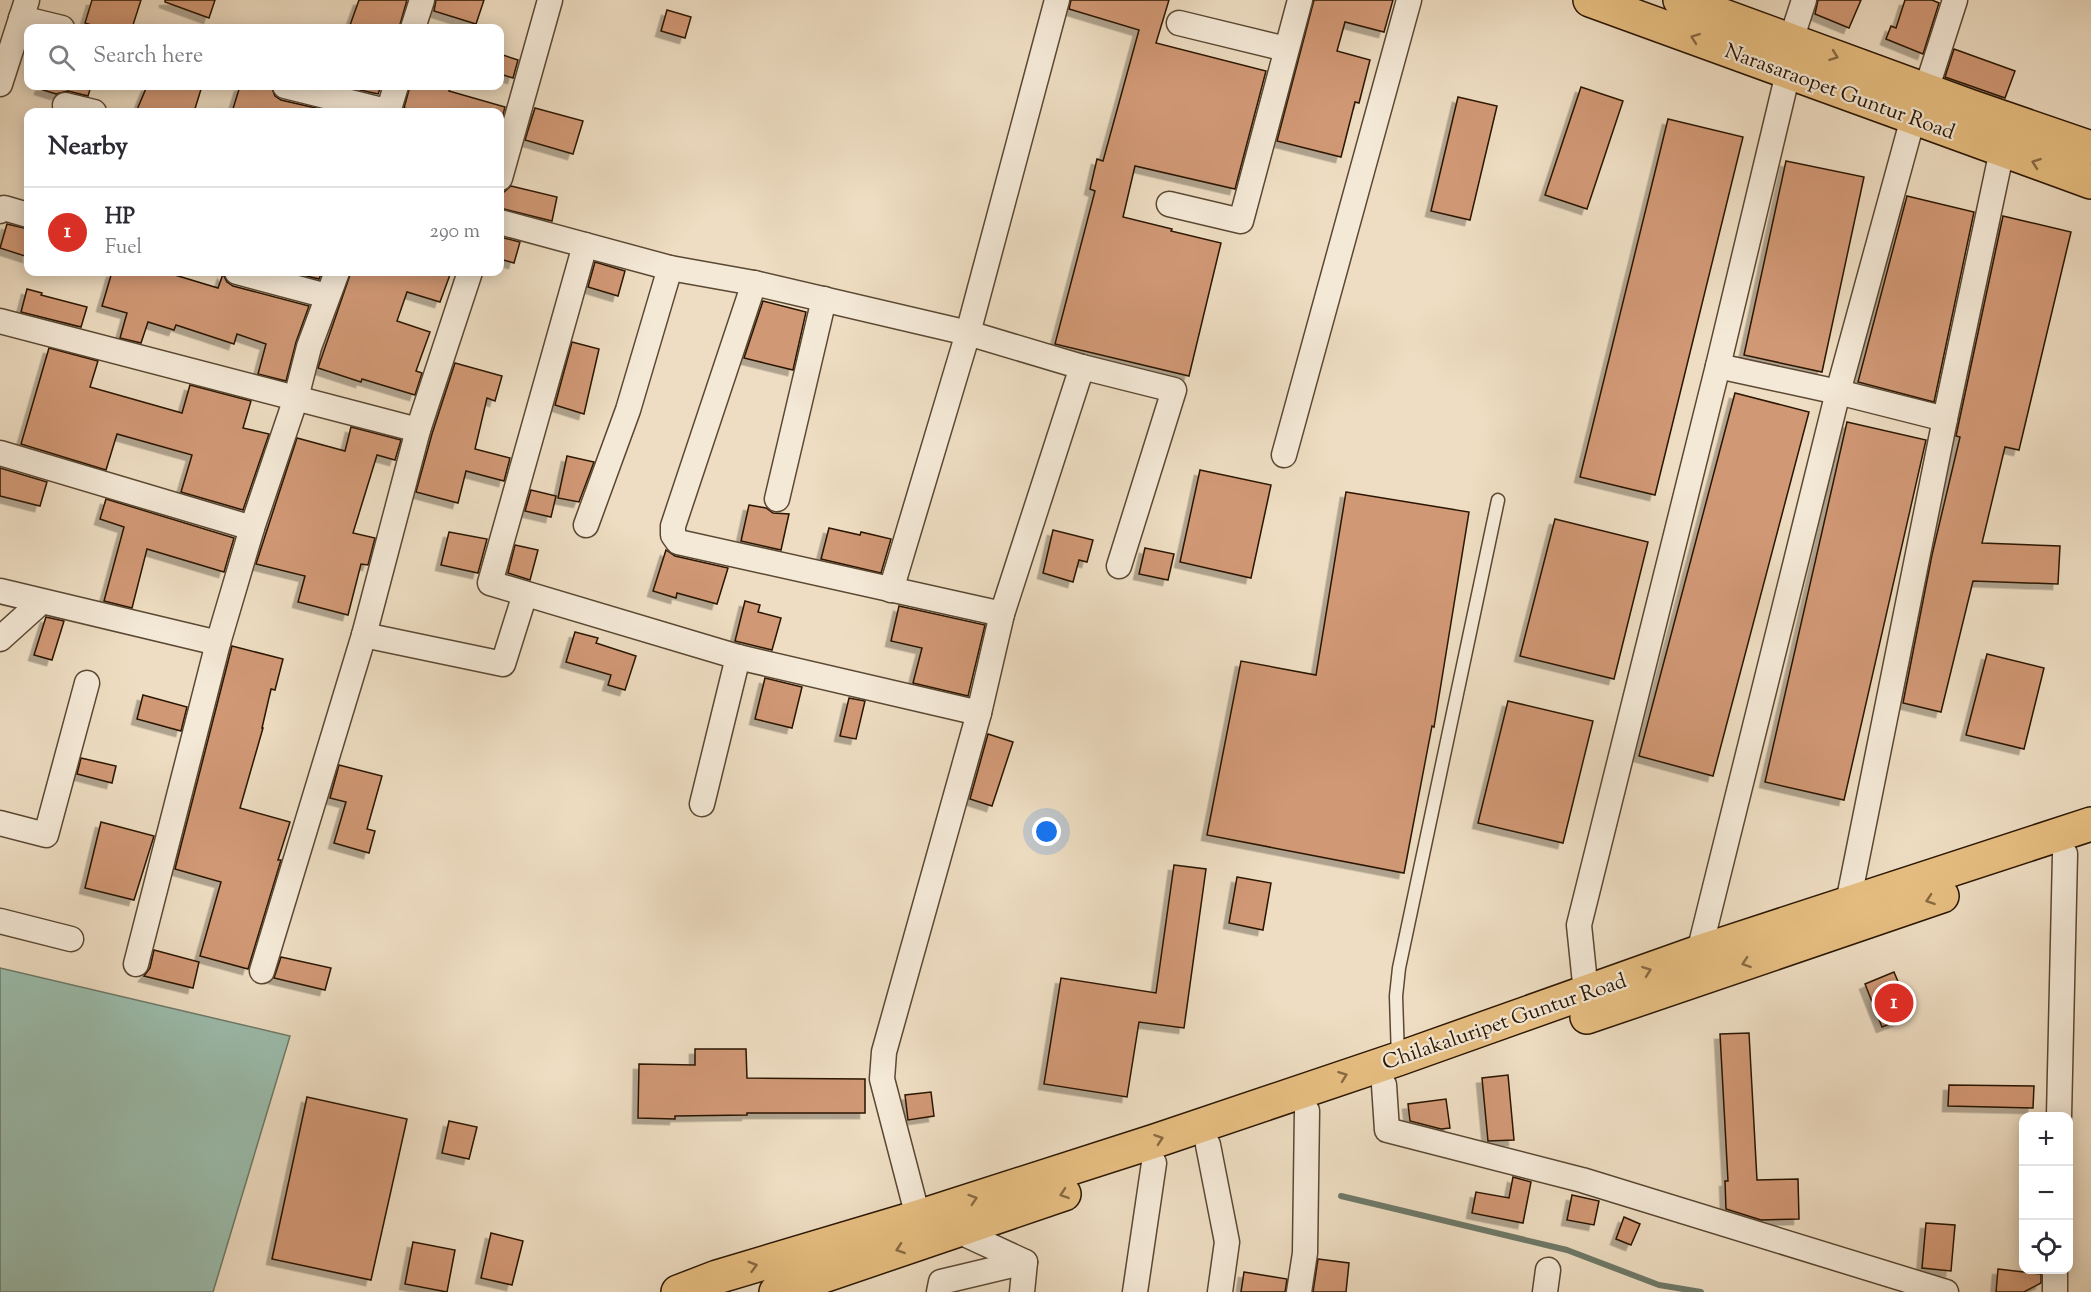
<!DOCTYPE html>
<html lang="en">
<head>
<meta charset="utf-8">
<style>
	body { margin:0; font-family:"Sorts Mill Goudy",serif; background:#f2f2f3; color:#2b2b33 }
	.controls { position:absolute; right:18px; bottom:18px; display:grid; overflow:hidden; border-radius:12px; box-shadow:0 3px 15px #0003 }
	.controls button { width:54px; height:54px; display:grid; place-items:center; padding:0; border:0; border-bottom:2px solid #e1e1e2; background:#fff; color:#2b2b33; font:30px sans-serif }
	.you { position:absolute; left:1047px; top:832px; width:21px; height:21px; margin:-15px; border:4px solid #fff; border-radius:50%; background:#1a73e8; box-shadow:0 0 0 9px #1a73e833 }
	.badge { display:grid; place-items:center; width:39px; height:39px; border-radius:50%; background:#d93025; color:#fff; font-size:20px; font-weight:700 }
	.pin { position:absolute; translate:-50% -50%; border:3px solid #fff; box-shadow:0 2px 6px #0006 }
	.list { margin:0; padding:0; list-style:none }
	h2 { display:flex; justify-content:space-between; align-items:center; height:78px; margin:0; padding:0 24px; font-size:26px }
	h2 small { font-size:20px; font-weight:400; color:#7c7c81 }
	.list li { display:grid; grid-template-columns:39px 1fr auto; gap:18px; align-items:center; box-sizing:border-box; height:90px; padding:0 24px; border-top:2px solid #e1e1e2 }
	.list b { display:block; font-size:22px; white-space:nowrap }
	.list p { margin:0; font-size:20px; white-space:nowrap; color:#7c7c81 }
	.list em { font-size:20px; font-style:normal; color:#7c7c81 }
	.icon { flex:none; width:33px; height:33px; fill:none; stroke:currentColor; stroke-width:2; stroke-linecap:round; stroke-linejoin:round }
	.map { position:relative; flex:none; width:2091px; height:1292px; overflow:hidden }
	.search { position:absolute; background:#fff; box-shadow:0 3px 15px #0003; left:24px; top:24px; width:480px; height:66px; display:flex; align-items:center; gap:15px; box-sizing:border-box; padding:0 21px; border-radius:12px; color:#7c7c81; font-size:22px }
	.panel { position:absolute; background:#fff; box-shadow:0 3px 15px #0003; left:24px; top:108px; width:480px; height:168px; border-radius:12px }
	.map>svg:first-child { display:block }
	.water { fill:#9bbdad; stroke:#6e7a69; stroke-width:1.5 }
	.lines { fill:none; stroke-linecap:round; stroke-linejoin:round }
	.stream { stroke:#6e7a69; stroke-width:6 }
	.building { fill:#d19874; stroke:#2a1603; stroke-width:1.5; filter:url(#shadow) }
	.service-casing { stroke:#5b4833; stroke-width:15 }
	.minor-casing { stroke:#5b4833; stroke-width:27 }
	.trunk-casing { stroke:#2a1603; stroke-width:36 }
	.service { stroke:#f4e9d7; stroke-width:12 }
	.minor { stroke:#f4e9d7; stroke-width:24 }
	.trunk { stroke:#e7be81; stroke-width:33 }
	.oneway { stroke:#886a42 }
	.labels { text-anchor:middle; stroke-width:4.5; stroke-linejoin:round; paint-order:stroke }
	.street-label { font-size:21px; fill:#2a1603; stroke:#f4e9d7 }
</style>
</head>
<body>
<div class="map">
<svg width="2091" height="1292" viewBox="0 0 2091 1292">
	<defs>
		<filter id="shadow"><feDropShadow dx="-5.5" dy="5.5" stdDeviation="0" flood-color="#0004"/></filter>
	</defs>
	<rect width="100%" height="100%" fill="#eeddc2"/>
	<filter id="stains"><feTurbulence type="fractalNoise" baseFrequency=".00333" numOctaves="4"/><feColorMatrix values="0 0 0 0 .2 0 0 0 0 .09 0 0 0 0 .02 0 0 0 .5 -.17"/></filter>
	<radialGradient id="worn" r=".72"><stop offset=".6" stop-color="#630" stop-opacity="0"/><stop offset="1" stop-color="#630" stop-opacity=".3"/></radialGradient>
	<path class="water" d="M0 968 290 1036 213 1292H0Z"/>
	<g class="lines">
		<path class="stream" d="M1341 1196 1567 1250 1659 1285 1701 1292"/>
	</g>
	<g class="building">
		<path d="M92 0H141L132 28H101L85 23Z"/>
		<path d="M165 0H215L209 18 165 2Z"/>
		<path d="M359 0H407L399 28H349Z"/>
		<path d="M436 0H484L476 24 434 11Z"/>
		<path d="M1071 0H1169L1156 43 1266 71 1235 189 1135 166 1123 217 1172 229 1171 231 1221 243 1189 376 1055 344 1095 191 1090 189 1097 159 1103 161 1139 30 1069 9Z"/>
		<path d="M1314 0H1393L1384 32 1345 22 1337 51 1370 60 1359 103 1355 102 1341 157 1277 141Z"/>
		<path d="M1818 0H1861L1849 28 1815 14Z"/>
		<path d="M1905 0H1932L1939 3 1923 54 1886 39 1891 26 1896 28Z"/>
		<path d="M667 10 691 17 685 38 661 31Z"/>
		<path d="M1954 49 2015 71 2005 98 1945 77Z"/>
		<path d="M500 54 518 60 513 78 500 74Z"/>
		<path d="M41 86H91L88 96 68 91 56 94 40 89Z"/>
		<path d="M147 86H202L194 112H136Z"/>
		<path d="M240 86H271L275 96 281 100 333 112H232Z"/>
		<path d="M342 86H381L378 94Z"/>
		<path d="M410 86H451L449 91 505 107 500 127V112H420L404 108Z"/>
		<path d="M1581 87 1623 101 1587 209 1545 195Z"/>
		<path d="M1458 97 1497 106 1470 220 1431 211Z"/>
		<path d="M535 108 583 121 573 154 525 140Z"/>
		<path d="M1668 119 1743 137 1655 495 1580 477Z"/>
		<path d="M1786 161 1864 177 1822 372 1744 355Z"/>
		<path d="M511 186 557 197 552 221 500 208V192H504Z"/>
		<path d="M1907 196 1974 212 1934 402 1858 382Z"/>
		<path d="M2003 216 2071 232 2019 450 2005 447 1982 543 2060 546 2058 584 1973 581 1941 712 1903 703 1932 555 1960 437 1956 436Z"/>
		<path d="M7 224 28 229V257L0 248Z"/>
		<path d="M500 237 520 242 514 263 500 259Z"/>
		<path d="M595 262 625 271 618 296 588 287Z"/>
		<path d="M112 272H165L218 288 223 274 227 282 233 286 309 306 296 342 286 381 258 374 266 344 237 334 234 344 176 325 174 330 148 322 141 343 120 338 127 313 102 306Z"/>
		<path d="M290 272H322L319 279Z"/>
		<path d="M351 272H451L440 302 407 292 397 321 430 332 416 371 422 373 415 395 362 379 361 382 318 368Z"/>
		<path d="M27 289 42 293 41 295 87 307 81 327 21 312Z"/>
		<path d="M763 301 806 312 793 370 744 358Z"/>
		<path d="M572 342 599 349 584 414 555 405Z"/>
		<path d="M49 348 98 361 90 387 182 413 190 385 251 401 243 428 269 434 243 510 181 492 192 455 117 434 106 470 21 444Z"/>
		<path d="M455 363 502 376 495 401 487 398 475 449 510 458 504 481 466 471 458 503 416 492 432 434Z"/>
		<path d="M1735 393 1809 412 1713 776 1639 756Z"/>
		<path d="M1847 422 1926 440 1844 800 1765 782Z"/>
		<path d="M351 427 401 440 395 460 377 455 353 533 375 538 368 565 361 564 348 615 298 602 305 576 256 564 297 438 345 451Z"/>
		<path d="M567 456 594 462 579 502 558 498Z"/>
		<path d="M0 468 47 482 40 506 0 496Z"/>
		<path d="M1200 470 1271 485 1251 578 1180 562Z"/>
		<path d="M531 490 556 496 551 517 525 511Z"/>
		<path d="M1346 492 1469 512 1434 727 1432 726 1404 873 1207 835 1241 661 1316 675Z"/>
		<path d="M106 499 234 538 224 572 147 549 132 608 104 601 124 527 100 519Z"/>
		<path d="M749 505 766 508 773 513 789 514 781 550 741 541Z"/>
		<path d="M1555 519 1648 542 1614 679 1520 656Z"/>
		<path d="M829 528 860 535 861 532 891 539 881 573 821 559Z"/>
		<path d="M1053 530 1093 540 1087 562 1079 560 1073 582 1043 573Z"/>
		<path d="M449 532 487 539 478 573 441 565Z"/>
		<path d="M515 545 538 550 530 580 508 573Z"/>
		<path d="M1145 548 1174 554 1168 580 1139 574Z"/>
		<path d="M666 550 675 556 728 568 717 604 677 593 676 598 653 591Z"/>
		<path d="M745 601 760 605 758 612 781 618 772 650 735 641Z"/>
		<path d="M899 606 985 625 968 696 913 683 922 648 891 641Z"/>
		<path d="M46 617 64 621 52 660 34 655Z"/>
		<path d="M575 632 598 638 596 643 636 656 625 690 608 685 611 675 566 662Z"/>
		<path d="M232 646 283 659 275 690 271 689 262 728H263L240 808 290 822 278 860H281L248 969 200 956 221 882 175 869Z"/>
		<path d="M1987 654 2044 668 2024 749 1966 735Z"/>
		<path d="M765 678 802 687 792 728 755 719Z"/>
		<path d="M143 695 187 707 181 731 137 719Z"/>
		<path d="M849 698 865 701 856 739 840 736Z"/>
		<path d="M1508 701 1593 721 1563 843 1478 823Z"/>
		<path d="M988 734 1013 742 992 806 970 799Z"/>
		<path d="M81 758 116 766 112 783 77 774Z"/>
		<path d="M339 765 382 776 367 829 375 831 369 853 334 843 346 802 330 798Z"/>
		<path d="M101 822 154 836 134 900 85 888Z"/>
		<path d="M1174 865 1206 869 1184 1028 1139 1022 1127 1097 1044 1084 1061 978 1156 993Z"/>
		<path d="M1237 877 1271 883 1263 930 1229 923Z"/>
		<path d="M154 950 199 962 193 988 144 976 150 968Z"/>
		<path d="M281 957 331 968 325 990 274 978Z"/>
		<path d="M1894 972 1912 1015 1882 1027 1865 984Z"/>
		<path d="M1749 1033 1757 1180 1798 1179 1799 1219 1761 1220 1726 1209 1725 1181H1728L1720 1034Z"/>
		<path d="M695 1049H746L747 1078 865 1079V1113H747V1115L675 1116V1119L638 1118 639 1064 695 1065Z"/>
		<path d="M1508 1075 1514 1140 1488 1141 1482 1078Z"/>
		<path d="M1949 1085 2034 1086 2033 1108 1948 1106Z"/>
		<path d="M931 1092 934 1116 908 1120 905 1095Z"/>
		<path d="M307 1097 407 1119 371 1280 272 1259Z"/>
		<path d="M1446 1099 1450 1128 1441 1129 1410 1121 1408 1104Z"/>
		<path d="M449 1121 477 1127 469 1159 442 1153Z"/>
		<path d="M1513 1177 1531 1182 1523 1223 1472 1213 1476 1192 1509 1198Z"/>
		<path d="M1572 1195 1599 1201 1594 1225 1567 1220Z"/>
		<path d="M1624 1217 1640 1224 1631 1245 1616 1239Z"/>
		<path d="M1926 1223 1955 1225 1951 1271 1922 1268Z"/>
		<path d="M491 1233 523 1241 512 1285 481 1278Z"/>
		<path d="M413 1242 455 1250 447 1292 405 1284Z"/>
		<path d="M1318 1259 1349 1263 1346 1292H1313Z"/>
		<path d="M1998 1269 2041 1274V1283L2024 1292H1996Z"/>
		<path d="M1244 1272 1287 1279 1285 1292H1241Z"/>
	</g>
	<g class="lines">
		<g class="service-casing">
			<path id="service" d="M1398 1058 1396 996 1399 968 1498 500"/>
		</g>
		<g class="minor-casing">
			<g id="minor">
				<path d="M21 18 62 28"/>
				<path d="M1179 23 1286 49"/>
				<path d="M413 28 422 0"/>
				<path d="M1791 40 1804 0"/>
				<path d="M0 84 27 0"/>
				<path d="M285 86 390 112"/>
				<path d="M1926 90 1955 0"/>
				<path d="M65 105 94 112"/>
				<path d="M388 112 396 86"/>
				<path d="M500 178 550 0"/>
				<path d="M1169 204 1241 221 1300 0"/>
				<path d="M0 211 4 208 28 215"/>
				<path d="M500 222 670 268 754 283 968 333 1082 367 1174 390 1119 566"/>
				<path d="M585 245 490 583 738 657 979 713"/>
				<path d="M237 272 327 296"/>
				<path d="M754 283 673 526V535L678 542 1002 614"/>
				<path d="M0 321 418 430"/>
				<path d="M1718 366 1838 392 1945 419"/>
				<path d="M0 453 252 528"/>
				<path d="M1284 455 1409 0"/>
				<path d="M777 499 824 299"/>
				<path d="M586 525 628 410 670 268"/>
				<path d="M891 590 968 333 1057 0"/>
				<path d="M0 591 218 643"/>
				<path d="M364 635 503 664 525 594"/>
				<path d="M0 639 41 602"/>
				<path d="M702 804 738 657"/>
				<path d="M0 823 46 835 87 683"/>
				<path d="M1848 903 1945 419 2002 150"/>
				<path d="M0 921 71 939"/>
				<path d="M1699 952 1838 392 1913 118"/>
				<path d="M136 964 218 643 252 528 296 398 309 347 337 272"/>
				<path d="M262 971 364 635 418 430 470 272"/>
				<path d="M1591 1007 1586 993 1579 925 1718 366 1788 73"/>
				<path d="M1384 1085 1387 1130 1582 1180 1946 1292"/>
				<path d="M2059 1116 2065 854"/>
				<path d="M1208 1145 1227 1242 1220 1292"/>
				<path d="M918 1217 882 1079 884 1052 979 713 1002 614 1082 367"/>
				<path d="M956 1230 1025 1262 1022 1292"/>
				<path d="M939 1292 941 1282 1025 1262"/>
				<path d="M1135 1292 1154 1163"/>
				<path d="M1299 1292 1305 1253 1307 1111"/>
				<path d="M1545 1292 1548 1270"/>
				<path d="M2055 1292V1270"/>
			</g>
		</g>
		<g class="trunk-casing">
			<g id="trunk">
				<path d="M1590 0 2091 182"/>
				<path d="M1680 0 1969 106 2091 148"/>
				<path d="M1587 1017 1942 896"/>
				<path d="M678 1292 717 1277 918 1217 1155 1141 1398 1059 1699 952 2091 824"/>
				<path d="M776 1292 1064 1194"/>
			</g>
		</g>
		<use href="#service" class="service"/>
		<use href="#minor" class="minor"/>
		<use href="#trunk" class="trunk"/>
	</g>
	<defs><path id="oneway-chevron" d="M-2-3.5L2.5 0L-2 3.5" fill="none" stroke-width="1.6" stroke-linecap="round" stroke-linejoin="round" transform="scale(1.5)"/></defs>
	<g class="oneway">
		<use href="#oneway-chevron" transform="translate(1695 38) rotate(-160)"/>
		<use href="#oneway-chevron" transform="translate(1834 56) rotate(20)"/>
		<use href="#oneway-chevron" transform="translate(2036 163) rotate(-160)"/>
		<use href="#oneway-chevron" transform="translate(1930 900) rotate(161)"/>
		<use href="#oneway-chevron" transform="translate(1746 963) rotate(161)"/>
		<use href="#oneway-chevron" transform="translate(1647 971) rotate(-20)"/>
		<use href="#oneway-chevron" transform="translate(1343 1076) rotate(-20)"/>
		<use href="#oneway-chevron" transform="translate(1159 1139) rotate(-19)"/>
		<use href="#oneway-chevron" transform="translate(1064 1194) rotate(161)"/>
		<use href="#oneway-chevron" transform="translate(973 1199) rotate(-18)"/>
		<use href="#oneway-chevron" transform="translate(900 1249) rotate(161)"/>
		<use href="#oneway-chevron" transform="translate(753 1266) rotate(-16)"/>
	</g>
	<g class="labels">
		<g class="street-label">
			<text transform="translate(1840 91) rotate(20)" y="7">Narasaraopet Guntur Road</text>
			<text transform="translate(1504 1021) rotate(-19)" y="7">Chilakaluripet Guntur Road</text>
		</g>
	</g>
	<rect width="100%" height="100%" filter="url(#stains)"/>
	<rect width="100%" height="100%" fill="url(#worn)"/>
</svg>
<div class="controls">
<button>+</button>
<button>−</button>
<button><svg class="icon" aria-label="locate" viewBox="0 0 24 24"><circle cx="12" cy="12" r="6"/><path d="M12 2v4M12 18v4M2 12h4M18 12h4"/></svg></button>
</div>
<div class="you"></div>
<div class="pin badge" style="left:1894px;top:1003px">1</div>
<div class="search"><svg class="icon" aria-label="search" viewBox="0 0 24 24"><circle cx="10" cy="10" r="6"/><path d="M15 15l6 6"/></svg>Search here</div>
<section class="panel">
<h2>Nearby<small></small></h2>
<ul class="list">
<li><span class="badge">1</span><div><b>HP</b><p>Fuel</p></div><em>290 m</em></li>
</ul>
</section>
</div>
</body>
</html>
